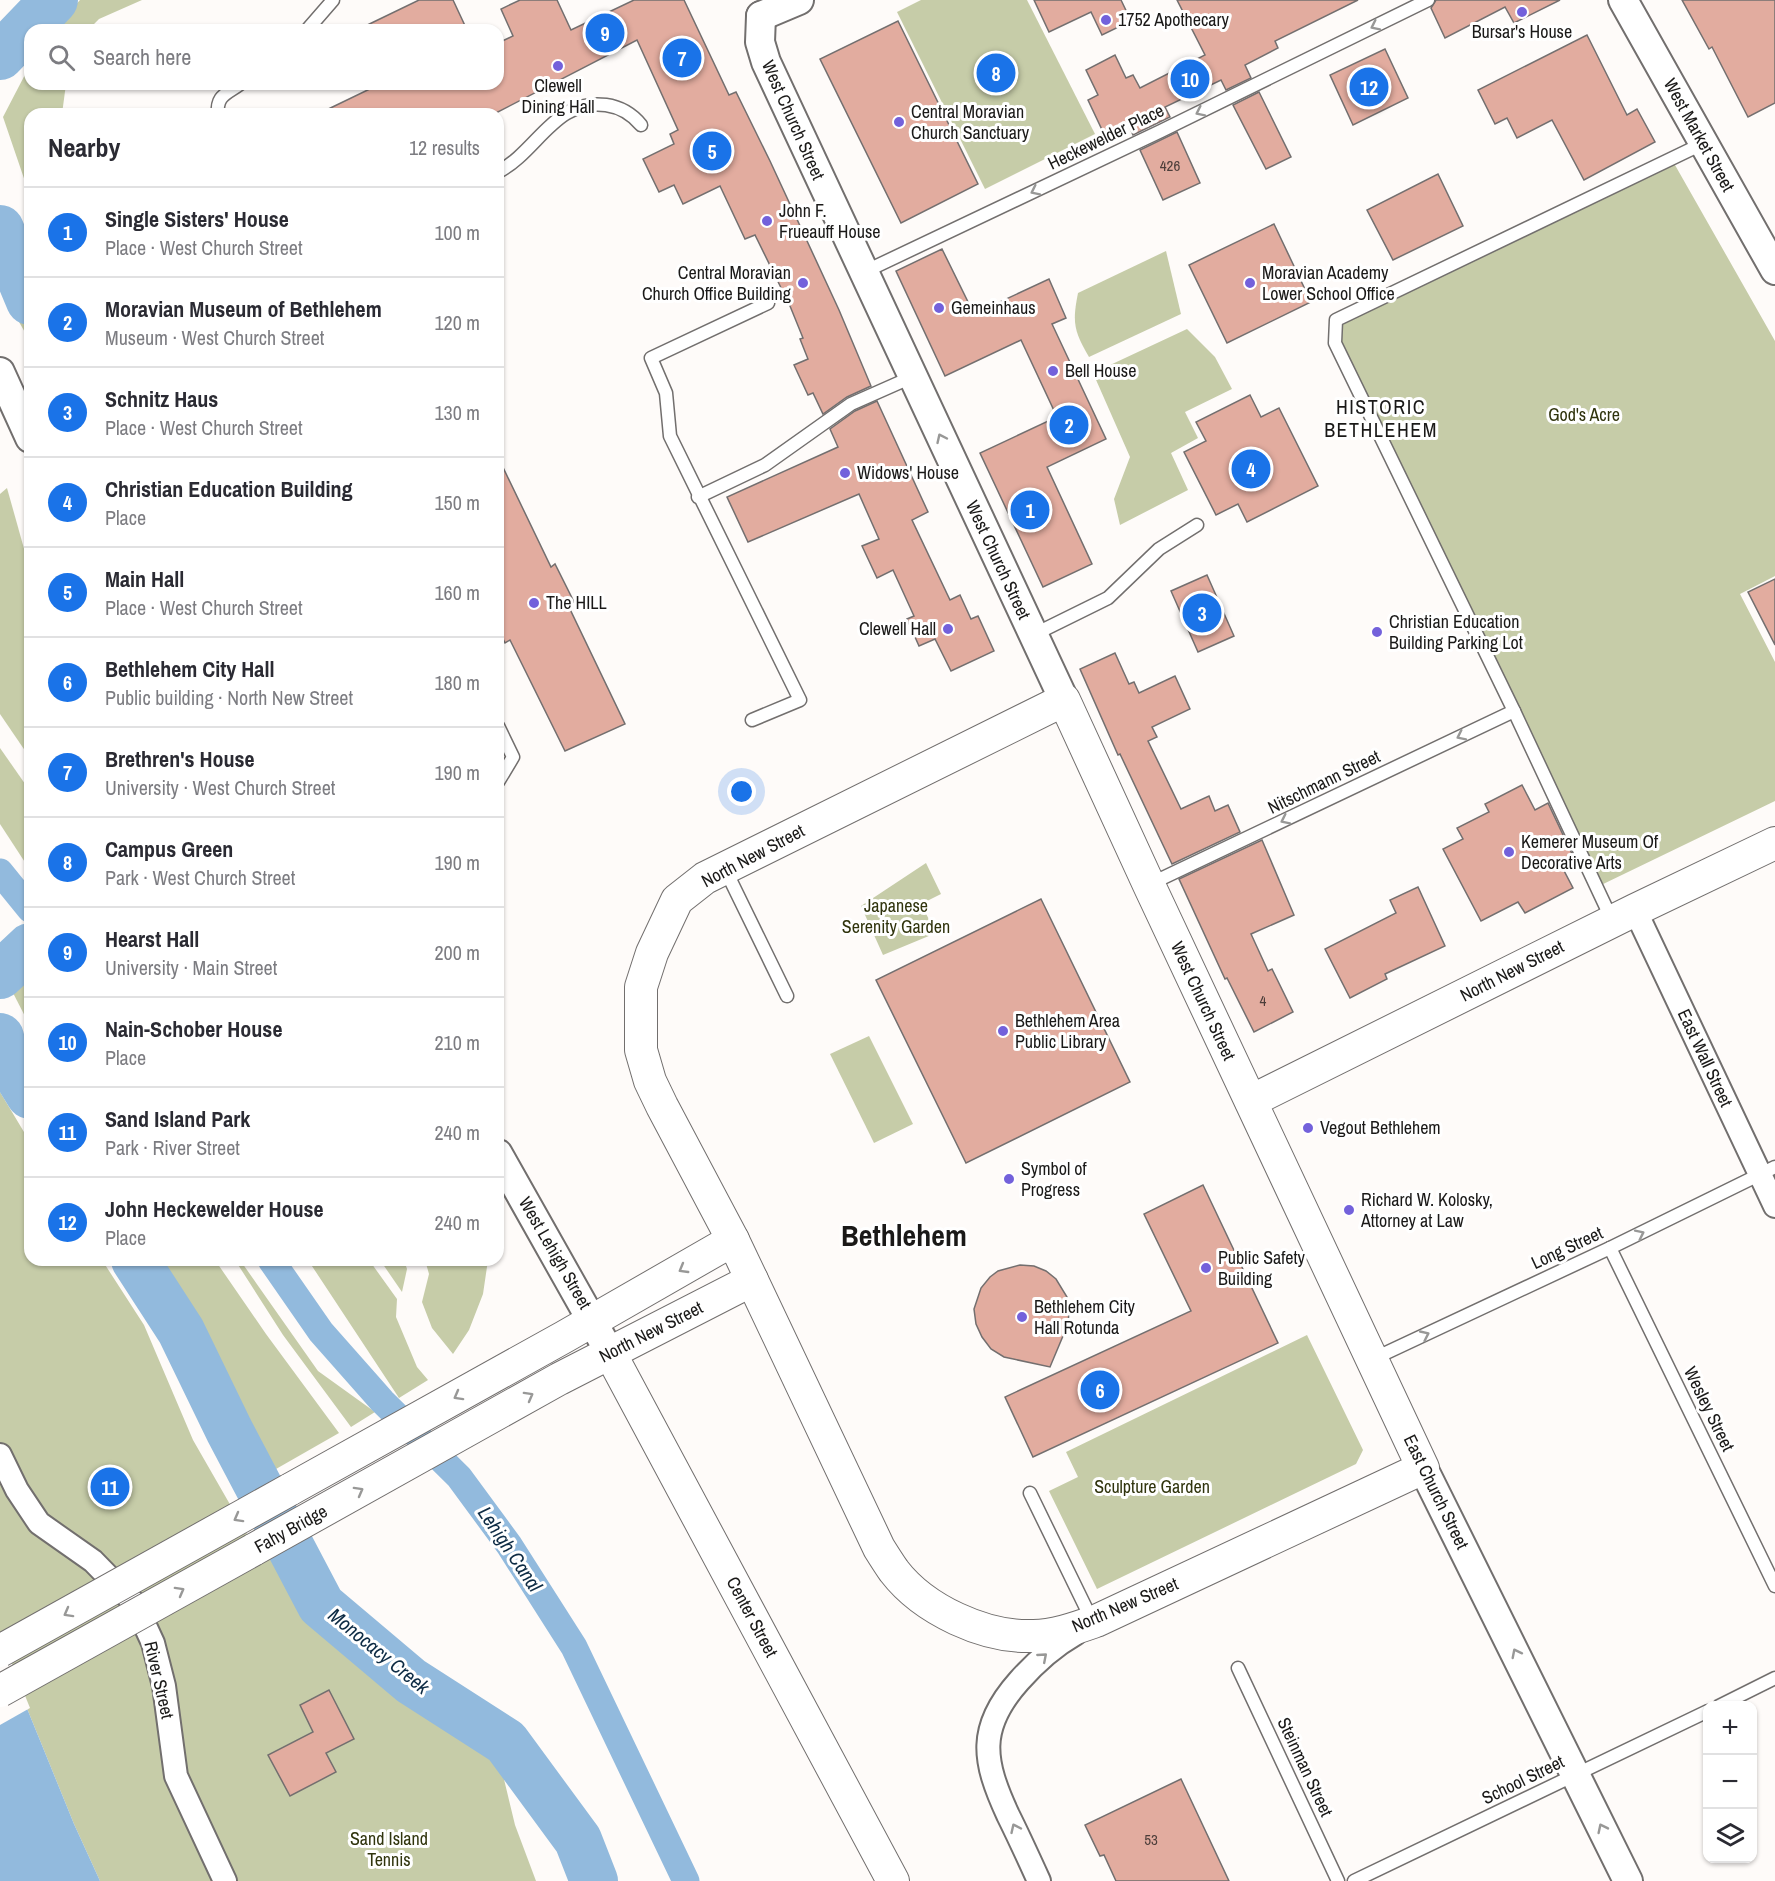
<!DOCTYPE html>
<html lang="en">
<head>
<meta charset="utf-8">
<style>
	body { margin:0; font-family:"Archivo Narrow",sans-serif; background:#f7f7f7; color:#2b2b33 }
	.controls { position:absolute; right:18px; bottom:18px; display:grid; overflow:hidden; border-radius:12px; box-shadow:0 2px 4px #0004 }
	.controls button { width:54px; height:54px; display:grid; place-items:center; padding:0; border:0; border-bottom:2px solid #e1e1e2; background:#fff; color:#2b2b33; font:30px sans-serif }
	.you { position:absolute; left:742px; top:792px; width:21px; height:21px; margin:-15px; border:4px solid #fff; border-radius:50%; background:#1a73e8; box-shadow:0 0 0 9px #1a73e833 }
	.badge { display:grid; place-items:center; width:39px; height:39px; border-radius:50%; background:#1a73e8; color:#fff; font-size:20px; font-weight:700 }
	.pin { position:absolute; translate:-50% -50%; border:3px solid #fff; box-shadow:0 2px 6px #0006 }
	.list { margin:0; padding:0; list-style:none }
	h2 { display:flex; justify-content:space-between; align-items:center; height:78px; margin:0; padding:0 24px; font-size:26px }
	h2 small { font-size:20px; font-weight:400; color:#7c7c81 }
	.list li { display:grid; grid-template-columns:39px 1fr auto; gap:18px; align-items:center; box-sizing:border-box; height:90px; padding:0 24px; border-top:2px solid #e1e1e2 }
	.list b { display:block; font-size:22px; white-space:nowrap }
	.list p { margin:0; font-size:20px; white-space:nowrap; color:#7c7c81 }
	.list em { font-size:20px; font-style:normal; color:#7c7c81 }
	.icon { flex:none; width:33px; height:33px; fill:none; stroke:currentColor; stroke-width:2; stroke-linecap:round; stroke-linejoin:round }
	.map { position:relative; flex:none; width:1775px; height:1881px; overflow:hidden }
	.search { position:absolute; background:#fff; box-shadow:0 2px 4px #0004; left:24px; top:24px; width:480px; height:66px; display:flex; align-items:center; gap:15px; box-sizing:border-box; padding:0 21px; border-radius:18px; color:#7c7c81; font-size:22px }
	.panel { position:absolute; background:#fff; box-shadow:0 2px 4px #0004; left:24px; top:108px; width:480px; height:1158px; border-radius:18px }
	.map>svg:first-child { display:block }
	.green { fill:#c6cca8 }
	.water { fill:#92badd }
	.pier { fill:#fefbf9 }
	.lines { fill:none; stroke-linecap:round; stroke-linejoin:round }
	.canal { stroke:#92badd; stroke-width:27 }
	.river { stroke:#92badd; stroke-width:48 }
	.building { fill:#e2ac9f; stroke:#736f6f; stroke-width:1.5 }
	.service-casing { stroke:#726f6e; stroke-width:15 }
	.minor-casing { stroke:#726f6e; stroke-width:26 }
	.tertiary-casing { stroke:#726f6e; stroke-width:32 }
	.secondary-casing { stroke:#726f6e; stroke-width:34 }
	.service { stroke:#fff; stroke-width:12 }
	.minor { stroke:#fff; stroke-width:22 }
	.tertiary { stroke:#fff; stroke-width:28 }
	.secondary { stroke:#fff; stroke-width:32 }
	.secondary-bridge-casing { stroke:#726f6e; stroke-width:34; stroke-linecap:butt }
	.secondary-bridge { stroke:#fff; stroke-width:32 }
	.oneway { stroke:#989897 }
	.poi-dot { fill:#7361db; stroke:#fff; stroke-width:2 }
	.labels { text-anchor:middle; stroke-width:6; stroke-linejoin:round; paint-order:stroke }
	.number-label { font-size:15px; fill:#4c3e3a }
	.poi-label { font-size:18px; fill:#1a1918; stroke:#fff; text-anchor:start }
	.street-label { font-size:18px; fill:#1a1918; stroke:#fff }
	.park-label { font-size:18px; fill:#30340d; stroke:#fff }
	.neighbourhood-label { font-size:20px; letter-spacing:1.5px; fill:#1a1918; stroke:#fff }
	.water-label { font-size:20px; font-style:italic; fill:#0d2b44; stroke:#fff }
	.town-label { font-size:30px; font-weight:bold; fill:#1a1918; stroke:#fff }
</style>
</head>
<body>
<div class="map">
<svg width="1775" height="1881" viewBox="0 0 1775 1881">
	<rect width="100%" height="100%" fill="#fefbf9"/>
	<g class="green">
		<path d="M80 0H142L99 19 88 30H53Z"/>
		<path d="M921 0H1027L1095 134 985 189 897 12Z"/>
		<path d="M30 65V84H66L62 114H30V196L3 117Z"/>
		<path d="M1671 158 1775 341V576L1740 594 1775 662V801L1597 887 1335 343 1336 320Z"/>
		<path d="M1166 251 1181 314 1089 357C1074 331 1072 323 1078 293Z"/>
		<path d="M0 264 30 325V341L0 289Z"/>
		<path d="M1187 329 1215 357 1232 389 1185 412 1198 438 1171 453 1188 490 1120 525 1114 499 1130 457 1093 373Z"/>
		<path d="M7 488 30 570V758L0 714V494Z"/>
		<path d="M0 748 30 791V870L0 824Z"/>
		<path d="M926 863 941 894 921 904 936 933 883 955 861 906Z"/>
		<path d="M30 959V1026L11 989 25 961Z"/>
		<path d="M869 1036 913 1124 874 1143 830 1054Z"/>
		<path d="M0 1092 30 1142V1260H102L144 1325 193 1440 247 1534 328 1620 496 1746 515 1825 536 1881H100L74 1824 0 1642Z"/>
		<path d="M148 1260H215L266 1334 339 1433 269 1473 214 1380 190 1311Z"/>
		<path d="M235 1260H240L318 1371 375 1412 351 1427 283 1335Z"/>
		<path d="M308 1260H369L397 1299 396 1317 417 1367 428 1380 399 1398Z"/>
		<path d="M380 1260H404L407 1269 402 1292Z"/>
		<path d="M425 1260H488L483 1294 469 1330 453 1354 432 1328 422 1302 429 1274Z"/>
		<path d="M1307 1335 1363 1450 1356 1464 1097 1589 1049 1491 1078 1477 1066 1452Z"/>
	</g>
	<path class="water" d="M0 1642 74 1824 100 1881H0Z"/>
	<path class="pier" d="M0 1639 3 1641 30 1708 0 1725Z"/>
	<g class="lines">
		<g class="canal">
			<path d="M0 872 30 909"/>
			<path d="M271 1260 321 1332 382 1401 459 1477 509 1545 574 1647 686 1881"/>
		</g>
		<g class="river">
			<path d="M0 56 54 0"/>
			<path d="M0 229 30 301"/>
			<path d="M0 975 30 947"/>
			<path d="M0 1037 4 1053 30 1095"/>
			<path d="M135 1260 181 1331 229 1430 321 1605 411 1681 506 1742 578 1840 594 1881"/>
		</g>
	</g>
	<g class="building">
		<path d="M419 0H453L467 30H357Z"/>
		<path d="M520 0H557L571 30 634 0H684L729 95 736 92 770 161 839 310 871 386 847 397 823 414 813 393 808 395 794 365 808 359 800 339 803 338 790 306 755 235 745 239 720 186 683 204 674 185 659 192 643 159 674 144 670 134 678 130 637 40 494 114H318L380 84H498V43L513 36 501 9Z"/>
		<path d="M1034 0H1121L1131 21 1102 35 1091 12 1049 32Z"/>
		<path d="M1177 0H1358L1275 41 1278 48 1245 65 1251 78 1226 90 1221 80 1165 107 1170 117 1133 135 1128 123 1104 134 1088 100 1098 95 1086 70 1115 55 1126 78 1133 75 1140 88 1205 55Z"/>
		<path d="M1436 0H1560L1514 23 1505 7 1445 38 1431 8Z"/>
		<path d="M1682 0H1775V103L1748 117 1712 47 1709 49Z"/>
		<path d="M898 21 978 184 901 223 820 59Z"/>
		<path d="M1587 35 1627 115 1637 109 1655 142 1584 180 1552 120 1517 138 1507 118 1495 124 1478 90Z"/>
		<path d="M1385 49 1408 98 1353 125 1330 75Z"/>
		<path d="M1259 92 1291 157 1266 169 1233 105Z"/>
		<path d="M1177 132 1200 183 1163 200 1140 150Z"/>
		<path d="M1438 174 1463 226 1393 260 1367 210Z"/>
		<path d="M1274 224 1311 302 1227 343 1189 265Z"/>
		<path d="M942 249 974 314 1049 279 1066 318 1052 324 1106 439 1047 467 1092 564 1043 587 980 453 1057 417 1021 340 945 376 896 271Z"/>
		<path d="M1250 395 1261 417 1279 408 1318 486 1247 522 1238 504 1216 515 1184 452 1206 441 1196 422Z"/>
		<path d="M877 401 928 512 912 520 950 600 960 595 971 619 978 616 994 651 951 671 935 639 919 646 907 619 914 616 893 570 877 578 862 546 879 539 859 494 748 542 727 497 838 447 830 429 855 411Z"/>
		<path d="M498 457 551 567 555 564 574 602 568 605 625 724 565 751 510 640 505 643 498 628Z"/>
		<path d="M1207 575 1234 636 1198 652 1171 591Z"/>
		<path d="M1775 579V645L1748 592Z"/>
		<path d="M1115 653 1129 684 1134 682 1139 693 1175 676 1190 709 1152 727 1157 737 1148 741 1181 809 1209 796 1215 811 1228 805 1240 832 1172 864 1120 754 1118 755 1080 669Z"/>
		<path d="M1522 785 1535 810 1548 803 1573 856 1560 863 1573 888 1525 913 1518 902 1481 921 1443 849 1463 839 1457 828 1489 812 1485 804Z"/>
		<path d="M1262 840 1294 915 1251 934 1268 971 1272 969 1293 1012 1254 1032 1227 978 1225 979 1179 879Z"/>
		<path d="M1418 887 1445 946 1385 974 1387 979 1350 998 1325 949 1396 913 1390 900Z"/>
		<path d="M1041 899 1130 1082 966 1163 876 980Z"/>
		<path d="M1203 1185 1278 1343 1033 1457 1005 1397 1191 1311 1144 1214Z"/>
		<path d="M1020 1265 1034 1266 1046 1271 1056 1279 1067 1297 1069 1311 1068 1324 1050 1367 1004 1357 991 1349 982 1337 976 1324 974 1309 981 1288 990 1277 998 1271Z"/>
		<path d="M329 1690 354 1739 326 1753 336 1772 290 1796 268 1755 313 1732 300 1705Z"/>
		<path d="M1181 1779 1229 1881H1116L1104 1855 1100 1856 1085 1825Z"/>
	</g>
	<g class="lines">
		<g class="service-casing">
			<g id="service">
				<path d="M307 30 333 0"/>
				<path d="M218 114C216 95 227 94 240 84"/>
				<path d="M498 172C538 151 555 98 606 105 620 107 632 114 641 125"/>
				<path d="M864 272 1161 131 1428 0"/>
				<path d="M698 497 765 465 851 404 912 377"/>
				<path d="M1033 635 1108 598 1159 549 1197 525"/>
				<path d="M752 720 800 700 670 436 666 393 651 358 768 303"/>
				<path d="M498 726 513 757 498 782"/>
				<path d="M725 869 787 996"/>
				<path d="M1150 884 1514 711"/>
				<path d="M1612 920 1514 711 1335 343 1336 320 1704 143"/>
				<path d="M1610 1248 1775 1586"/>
				<path d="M1373 1359 1610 1248 1775 1167"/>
				<path d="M1030 1493 1086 1608 1094 1620"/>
				<path d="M1238 1668 1338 1881"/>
				<path d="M1719 1706 1775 1678"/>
				<path d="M1354 1881 1708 1711"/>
			</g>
		</g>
		<g class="minor-casing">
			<g id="minor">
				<path d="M1635 910 1775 1206"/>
				<path d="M0 1455 17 1490 39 1523 93 1561 135 1604 153 1643 164 1686 176 1776 225 1881"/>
				<path d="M1039 1881C1029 1859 1019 1837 1008 1815 983 1761 977 1728 1019 1681 1035 1663 1054 1646 1075 1634"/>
			</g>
		</g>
		<g class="tertiary-casing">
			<g id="tertiary">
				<path d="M1623 0 1775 270"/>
				<path d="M761 16 760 42 766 62 1064 700"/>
				<path d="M761 16 799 0"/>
				<path d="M0 372 30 438"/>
				<path d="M498 1154 610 1353"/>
				<path d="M1423 1468 1628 1881"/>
			</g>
		</g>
		<g class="secondary-casing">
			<g id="secondary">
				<path d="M1064 700 1149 885 1423 1468 1096 1621C1076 1628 1054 1636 1033 1636 985 1638 924 1610 894 1571 889 1564 884 1556 879 1548L733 1240 662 1106 650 1081 641 1050V987L652 953 677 900 705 878Z"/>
				<path d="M1251 1101 1635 910 1775 843"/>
				<path d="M610 1353 893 1881"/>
				<path d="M289 1490 564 1337 733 1240"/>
				<path d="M253 1550 559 1379 752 1280"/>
			</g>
		</g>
		<use href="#service" class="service"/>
		<use href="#minor" class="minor"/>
		<use href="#tertiary" class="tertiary"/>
		<use href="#secondary" class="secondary"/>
		<g class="secondary-bridge-casing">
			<g id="secondary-bridge">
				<path d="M0 1651 289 1490"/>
				<path d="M0 1691 253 1550"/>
			</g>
		</g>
		<use href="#secondary-bridge" class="secondary-bridge"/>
	</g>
	<defs><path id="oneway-chevron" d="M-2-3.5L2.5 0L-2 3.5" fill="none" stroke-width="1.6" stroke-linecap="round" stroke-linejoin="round" transform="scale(1.5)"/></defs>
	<g class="oneway">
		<use href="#oneway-chevron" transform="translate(1375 26) rotate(154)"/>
		<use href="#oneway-chevron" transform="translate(1200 112) rotate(154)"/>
		<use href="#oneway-chevron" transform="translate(1035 191) rotate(154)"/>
		<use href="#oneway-chevron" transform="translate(941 438) rotate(-115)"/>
		<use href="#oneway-chevron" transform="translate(1461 736) rotate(154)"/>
		<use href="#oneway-chevron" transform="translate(1285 820) rotate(154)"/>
		<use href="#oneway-chevron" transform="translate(1640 1234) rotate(-26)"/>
		<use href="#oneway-chevron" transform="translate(683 1269) rotate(150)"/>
		<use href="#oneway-chevron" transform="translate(1425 1335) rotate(-25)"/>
		<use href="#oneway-chevron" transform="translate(458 1396) rotate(151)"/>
		<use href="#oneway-chevron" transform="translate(529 1396) rotate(-29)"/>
		<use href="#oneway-chevron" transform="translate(359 1491) rotate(-29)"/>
		<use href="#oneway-chevron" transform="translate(238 1518) rotate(151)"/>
		<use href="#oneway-chevron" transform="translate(180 1591) rotate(-29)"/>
		<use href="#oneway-chevron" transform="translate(68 1613) rotate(151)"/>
		<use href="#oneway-chevron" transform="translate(1516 1653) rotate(-117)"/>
		<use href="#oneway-chevron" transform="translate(1043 1657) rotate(-41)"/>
		<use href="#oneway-chevron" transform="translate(1015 1828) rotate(-115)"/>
		<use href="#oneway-chevron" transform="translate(1602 1828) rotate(-116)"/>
	</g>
	<g class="poi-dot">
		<circle cx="1522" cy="12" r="6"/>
		<circle cx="1106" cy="20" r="6"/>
		<circle cx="558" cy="66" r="6"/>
		<circle cx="899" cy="122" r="6"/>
		<circle cx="767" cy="221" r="6"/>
		<circle cx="803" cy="283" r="6"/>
		<circle cx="1250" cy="283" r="6"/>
		<circle cx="939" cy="308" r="6"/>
		<circle cx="1053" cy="371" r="6"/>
		<circle cx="845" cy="473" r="6"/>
		<circle cx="534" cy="603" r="6"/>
		<circle cx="948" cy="629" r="6"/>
		<circle cx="1377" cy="632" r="6"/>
		<circle cx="1509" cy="852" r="6"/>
		<circle cx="1003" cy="1031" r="6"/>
		<circle cx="1308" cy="1128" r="6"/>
		<circle cx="1009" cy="1179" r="6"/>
		<circle cx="1349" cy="1210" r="6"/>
		<circle cx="1206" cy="1268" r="6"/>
		<circle cx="1022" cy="1317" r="6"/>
	</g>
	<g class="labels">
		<g class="number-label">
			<text x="1170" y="171">426</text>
			<text x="1263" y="1006">4</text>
			<text x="1151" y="1845">53</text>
		</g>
		<g class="poi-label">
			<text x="1118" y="26">1752 Apothecary</text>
			<text x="1522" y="38" text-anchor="middle">Bursar's House</text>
			<text x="558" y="92" text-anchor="middle">Clewell<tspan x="558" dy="21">Dining Hall</tspan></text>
			<text x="911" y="118">Central Moravian<tspan x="911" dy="21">Church Sanctuary</tspan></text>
			<text x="779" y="217">John F.<tspan x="779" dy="21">Frueauff House</tspan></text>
			<text x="791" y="279" text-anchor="end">Central Moravian<tspan x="791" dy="21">Church Office Building</tspan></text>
			<text x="1262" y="279">Moravian Academy<tspan x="1262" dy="21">Lower School Office</tspan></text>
			<text x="951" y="314">Gemeinhaus</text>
			<text x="1065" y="377">Bell House</text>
			<text x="857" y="479">Widows' House</text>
			<text x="546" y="609">The HILL</text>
			<text x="1389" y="628">Christian Education<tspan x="1389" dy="21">Building Parking Lot</tspan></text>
			<text x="936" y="635" text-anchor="end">Clewell Hall</text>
			<text x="1521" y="848">Kemerer Museum Of<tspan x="1521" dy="21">Decorative Arts</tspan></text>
			<text x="1015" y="1027">Bethlehem Area<tspan x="1015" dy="21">Public Library</tspan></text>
			<text x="1320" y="1134">Vegout Bethlehem</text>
			<text x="1021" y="1175">Symbol of<tspan x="1021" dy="21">Progress</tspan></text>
			<text x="1361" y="1206">Richard W. Kolosky,<tspan x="1361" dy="21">Attorney at Law</tspan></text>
			<text x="1218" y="1264">Public Safety<tspan x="1218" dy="21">Building</tspan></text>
			<text x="1034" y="1313">Bethlehem City<tspan x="1034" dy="21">Hall Rotunda</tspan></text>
		</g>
		<g class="street-label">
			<text transform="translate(793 120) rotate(66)" y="6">West Church Street</text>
			<text transform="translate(1699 135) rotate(61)" y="6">West Market Street</text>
			<text transform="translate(1106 137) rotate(-26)" y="6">Heckewelder Place</text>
			<text transform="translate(998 560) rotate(65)" y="6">West Church Street</text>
			<text transform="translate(1324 782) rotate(-26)" y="6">Nitschmann Street</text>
			<text transform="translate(753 856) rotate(-28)" y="6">North New Street</text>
			<text transform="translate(1512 971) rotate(-27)" y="6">North New Street</text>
			<text transform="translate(1203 1001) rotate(65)" y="6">West Church Street</text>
			<text transform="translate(1705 1058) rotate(65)" y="6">East Wall Street</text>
			<text transform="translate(1567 1248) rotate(-25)" y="6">Long Street</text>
			<text transform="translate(555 1253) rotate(60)" y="6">West Lehigh Street</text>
			<text transform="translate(651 1332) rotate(-27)" y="6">North New Street</text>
			<text transform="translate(1709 1409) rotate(64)" y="6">Wesley Street</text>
			<text transform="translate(1436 1492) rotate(64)" y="6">East Church Street</text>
			<text transform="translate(291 1529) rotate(-29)" y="6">Fahy Bridge</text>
			<text transform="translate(1125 1605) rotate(-23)" y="6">North New Street</text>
			<text transform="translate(752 1617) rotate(62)" y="6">Center Street</text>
			<text transform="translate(159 1680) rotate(77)" y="6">River Street</text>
			<text transform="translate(1305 1767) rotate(65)" y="6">Steinman Street</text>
			<text transform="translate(1523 1780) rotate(-26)" y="6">School Street</text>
		</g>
		<g class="park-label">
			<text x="1584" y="421">God's Acre</text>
			<text x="896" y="912">Japanese<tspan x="896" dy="21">Serenity Garden</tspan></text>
			<text x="1152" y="1493">Sculpture Garden</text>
			<text x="389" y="1845">Sand Island<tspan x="389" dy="21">Tennis</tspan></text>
		</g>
		<g class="neighbourhood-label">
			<text x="1381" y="414">HISTORIC<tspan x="1381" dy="23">BETHLEHEM</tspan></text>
		</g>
		<g class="water-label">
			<text transform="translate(510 1549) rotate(56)" y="7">Lehigh Canal</text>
			<text transform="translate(379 1651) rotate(39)" y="7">Monocacy Creek</text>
		</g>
		<g class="town-label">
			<text x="904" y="1246">Bethlehem</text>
		</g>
	</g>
</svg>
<div class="controls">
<button>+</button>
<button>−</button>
<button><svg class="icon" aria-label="layers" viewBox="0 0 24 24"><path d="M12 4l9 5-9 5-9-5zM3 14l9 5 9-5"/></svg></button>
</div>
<div class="you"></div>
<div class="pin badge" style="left:1030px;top:510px">1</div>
<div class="pin badge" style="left:1069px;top:425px">2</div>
<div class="pin badge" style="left:1202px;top:613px">3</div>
<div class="pin badge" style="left:1251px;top:469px">4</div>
<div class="pin badge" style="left:712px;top:151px">5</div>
<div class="pin badge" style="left:1100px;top:1390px">6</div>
<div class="pin badge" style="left:682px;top:58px">7</div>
<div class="pin badge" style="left:996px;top:73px">8</div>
<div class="pin badge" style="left:605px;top:33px">9</div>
<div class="pin badge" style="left:1190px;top:79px">10</div>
<div class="pin badge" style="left:110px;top:1487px">11</div>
<div class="pin badge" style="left:1369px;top:87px">12</div>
<div class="search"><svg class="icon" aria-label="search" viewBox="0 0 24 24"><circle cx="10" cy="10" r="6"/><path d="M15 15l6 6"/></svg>Search here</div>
<section class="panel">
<h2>Nearby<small>12 results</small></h2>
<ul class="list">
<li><span class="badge">1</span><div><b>Single Sisters' House</b><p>Place · West Church Street</p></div><em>100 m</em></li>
<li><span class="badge">2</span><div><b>Moravian Museum of Bethlehem</b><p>Museum · West Church Street</p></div><em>120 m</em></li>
<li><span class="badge">3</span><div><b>Schnitz Haus</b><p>Place · West Church Street</p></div><em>130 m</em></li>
<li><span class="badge">4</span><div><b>Christian Education Building</b><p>Place</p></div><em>150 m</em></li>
<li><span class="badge">5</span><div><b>Main Hall</b><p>Place · West Church Street</p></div><em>160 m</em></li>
<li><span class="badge">6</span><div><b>Bethlehem City Hall</b><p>Public building · North New Street</p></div><em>180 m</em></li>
<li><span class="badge">7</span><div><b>Brethren's House</b><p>University · West Church Street</p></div><em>190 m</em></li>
<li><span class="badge">8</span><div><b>Campus Green</b><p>Park · West Church Street</p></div><em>190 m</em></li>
<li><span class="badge">9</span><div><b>Hearst Hall</b><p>University · Main Street</p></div><em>200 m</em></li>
<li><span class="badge">10</span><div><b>Nain-Schober House</b><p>Place</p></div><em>210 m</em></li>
<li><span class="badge">11</span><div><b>Sand Island Park</b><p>Park · River Street</p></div><em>240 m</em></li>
<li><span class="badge">12</span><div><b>John Heckewelder House</b><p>Place</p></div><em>240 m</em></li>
</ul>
</section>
</div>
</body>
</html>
